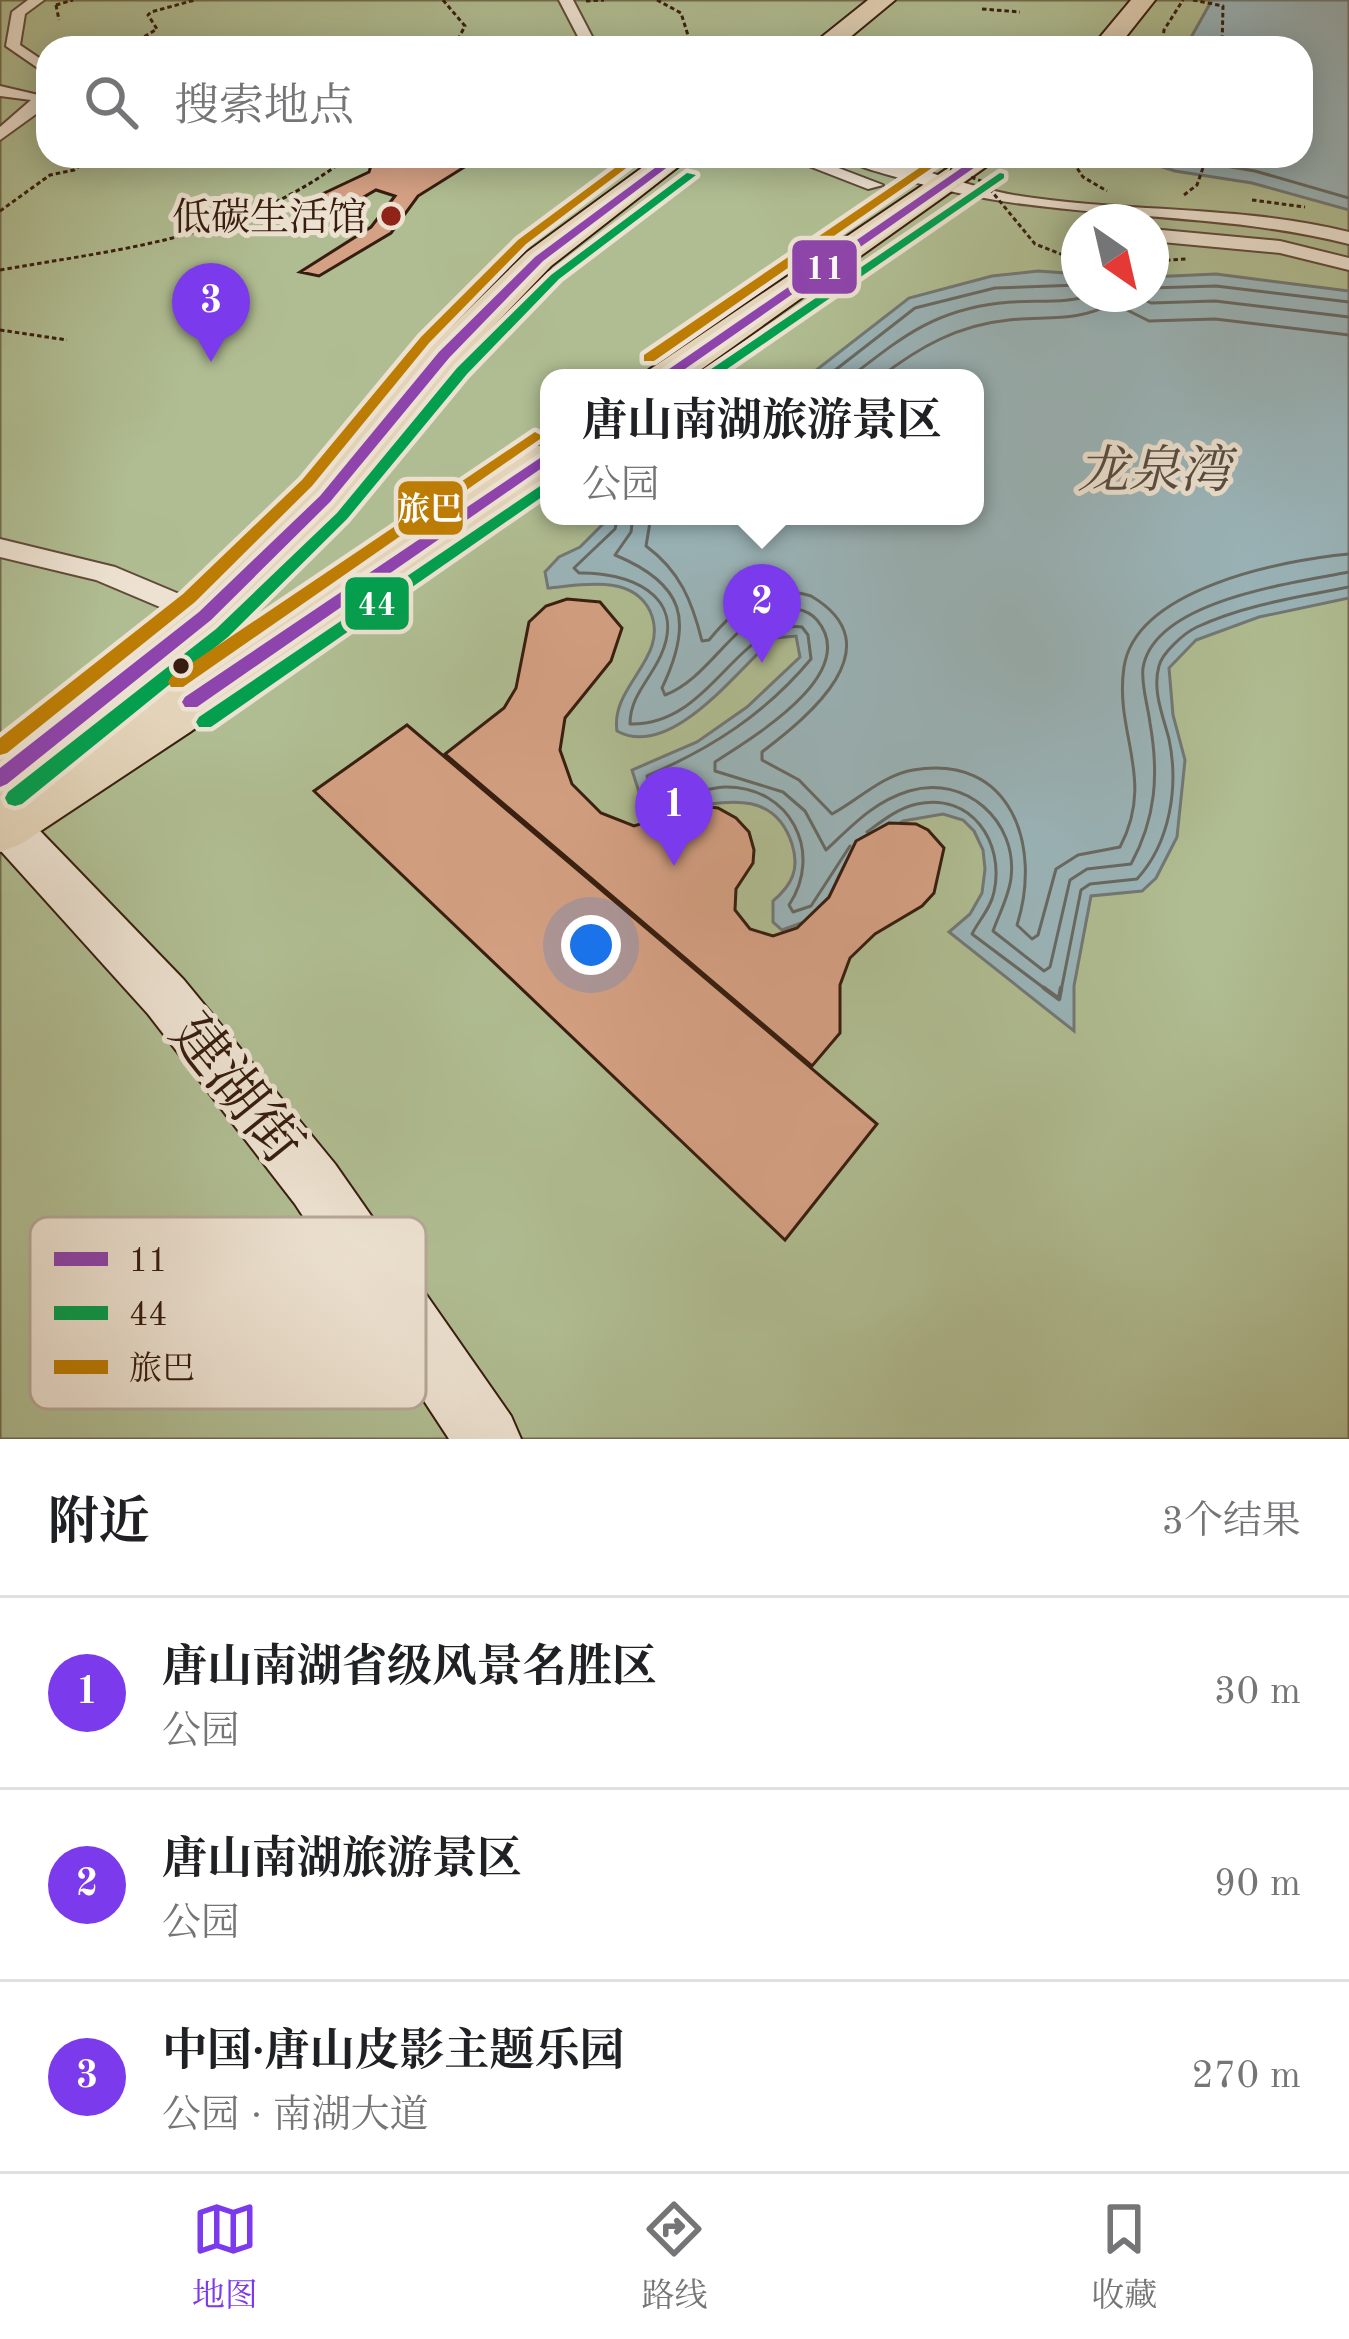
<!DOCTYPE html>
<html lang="zh">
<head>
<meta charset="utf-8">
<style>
	body { margin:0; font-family:"Old Standard TT","Noto Serif SC",serif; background:#f6f6f6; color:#202124 }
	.compass { position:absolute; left:1061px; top:204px; width:108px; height:108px; border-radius:50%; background:#fff; box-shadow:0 6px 30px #0003; rotate:146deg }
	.you { position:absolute; left:591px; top:945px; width:42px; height:42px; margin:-30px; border:9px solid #fff; border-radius:50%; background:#1a73e8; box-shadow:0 0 0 18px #1a73e833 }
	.badge { display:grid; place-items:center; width:78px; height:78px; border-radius:50%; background:#7c3aed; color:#fff; font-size:39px; font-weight:700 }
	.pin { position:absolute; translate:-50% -99px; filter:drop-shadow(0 3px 6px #0008) }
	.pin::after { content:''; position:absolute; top:63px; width:42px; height:36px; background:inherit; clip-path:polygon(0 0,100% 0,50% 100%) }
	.popup { position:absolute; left:540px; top:369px; width:444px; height:156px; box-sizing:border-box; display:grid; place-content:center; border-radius:24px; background:#fff; filter:drop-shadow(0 3px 9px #0005); font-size:39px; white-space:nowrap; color:#757577 }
	.popup b { font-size:45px; color:#202124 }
	.popup::after { content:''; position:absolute; left:50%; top:100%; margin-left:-24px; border:24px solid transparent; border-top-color:#fff }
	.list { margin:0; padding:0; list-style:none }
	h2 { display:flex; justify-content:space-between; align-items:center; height:156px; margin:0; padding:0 48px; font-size:51px }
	h2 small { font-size:39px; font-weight:400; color:#757577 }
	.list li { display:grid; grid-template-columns:78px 1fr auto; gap:36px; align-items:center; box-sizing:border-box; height:192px; padding:0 48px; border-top:3px solid #e0e0e0 }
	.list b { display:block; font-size:45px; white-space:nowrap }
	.list p { margin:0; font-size:39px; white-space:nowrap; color:#757577 }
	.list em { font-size:39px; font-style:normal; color:#757577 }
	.icon { flex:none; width:66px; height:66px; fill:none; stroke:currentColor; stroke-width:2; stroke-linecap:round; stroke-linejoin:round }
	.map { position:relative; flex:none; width:1349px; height:1439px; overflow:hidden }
	.search { position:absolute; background:#fff; box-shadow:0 6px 30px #0003; left:36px; right:36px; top:36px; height:132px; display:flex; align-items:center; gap:30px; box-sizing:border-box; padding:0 42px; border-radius:36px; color:#757577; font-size:45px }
	.sheet { height:732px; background:#fff }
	nav { display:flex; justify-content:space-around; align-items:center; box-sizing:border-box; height:168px; border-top:3px solid #e0e0e0; background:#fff; font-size:33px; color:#757577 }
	nav a { display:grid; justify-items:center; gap:6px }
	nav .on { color:#7c3aed }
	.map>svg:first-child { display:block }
	.green { fill:#b0bd92; stroke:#746d50; stroke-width:3; fill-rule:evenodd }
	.water { fill:#9ab5ba; stroke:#727876; stroke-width:3 }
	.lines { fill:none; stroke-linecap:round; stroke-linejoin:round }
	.shore-far1 { stroke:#686964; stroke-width:3 }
	.shore { stroke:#686964; stroke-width:4.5 }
	.building { fill:#d5a184; stroke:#371d0f; stroke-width:3 }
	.street-casing { stroke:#624a39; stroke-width:4 }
	.secondary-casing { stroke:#371d0f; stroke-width:4 }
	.highway-casing { stroke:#371d0f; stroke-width:4 }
	.path { stroke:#371d0f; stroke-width:3; stroke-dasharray:4.5 3; stroke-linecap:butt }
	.street { fill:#ede2d1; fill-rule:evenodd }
	.secondary { fill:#ede2d1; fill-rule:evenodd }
	.highway { fill:#e3d3b8; fill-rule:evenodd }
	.path-bridge { stroke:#371d0f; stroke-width:3; stroke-dasharray:4.5 3; stroke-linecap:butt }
	.bus-1-casing { stroke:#ede2d1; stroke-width:9 }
	.bus-2-casing { stroke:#ede2d1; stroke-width:9 }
	.bus-3-casing { stroke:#ede2d1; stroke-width:9 }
	.bus-1 { fill:#8e44ad; fill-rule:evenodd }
	.bus-2 { fill:#039f4e; fill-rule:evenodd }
	.bus-3 { fill:#bd7d04; fill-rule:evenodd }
	.poi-dot { fill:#8f2418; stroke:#ede2d1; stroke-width:4.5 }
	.bus-dot { fill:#371d0f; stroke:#ede2d1; stroke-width:4.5 }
	.labels { text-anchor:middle; stroke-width:10; stroke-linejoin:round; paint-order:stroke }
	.far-poi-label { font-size:39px; fill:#371d0f; stroke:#ede2d1; text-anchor:end }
	.water-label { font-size:51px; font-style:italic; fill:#554b42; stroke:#ede2d1 }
	.near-street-label { font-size:57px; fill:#371d0f; stroke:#ede2d1 }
	.key { fill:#ede2d1; stroke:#b6a797; stroke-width:3 }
	.key-label { font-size:33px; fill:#371d0f }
	.line-badge { stroke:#ede2d1; stroke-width:4.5 }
	.badge-label { font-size:33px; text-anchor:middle; font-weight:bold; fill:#fff }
</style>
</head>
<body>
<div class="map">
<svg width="1349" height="1439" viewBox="0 0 1349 1439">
	<rect width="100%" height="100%" fill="#e3d3b8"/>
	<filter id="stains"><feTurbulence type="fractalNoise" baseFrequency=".00167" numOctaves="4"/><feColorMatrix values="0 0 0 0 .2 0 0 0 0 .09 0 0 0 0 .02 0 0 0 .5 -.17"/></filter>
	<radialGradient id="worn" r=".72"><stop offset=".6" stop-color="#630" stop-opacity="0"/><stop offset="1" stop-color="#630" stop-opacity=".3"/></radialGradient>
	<path class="green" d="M0 0H1349V1439H0ZM48 48H1301V156H48ZM1079 222H1151V294H1079ZM549 378H975V516H549Z"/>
	<g class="water">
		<path d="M1212 0H1349V210L1252 183 1175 171 1128 156H1301V48H1185Z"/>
		<path d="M1038 271 1079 274V294H1151V277L1216 274 1349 291V598L1259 617 1196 640 1169 668 1173 715 1185 760 1177 837 1156 878 1142 891 1091 896 1074 986V1031L949 932 970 914 982 893 985 869 983 850 974 831 963 820 943 814 903 821 862 849 818 917 782 930 773 922V901C792 885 800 869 792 844 769 772 692 816 645 811L632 770 697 742 747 707 800 657 796 636 774 638C739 668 671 761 617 731 610 685 671 658 650 611 632 574 582 585 548 588L545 572 559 557 580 547 611 516H975V378H806L909 298 992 276Z"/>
	</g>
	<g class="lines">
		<g class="shore-far1">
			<path d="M1165 156 1255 171 1349 198"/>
			<path d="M1151 288 1216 286 1349 302"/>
			<path d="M1132 294 1151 303 1215 301 1349 317"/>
			<path d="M825 378 915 308 995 288 1079 285"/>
			<path d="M849 378C901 338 932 311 1000 303 1032 299 1065 305 1095 294"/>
			<path d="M879 378C919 347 958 325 1009 320 1046 316 1079 322 1113 303L1149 321 1215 319 1349 335"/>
			<path d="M618 516 615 529 574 568 579 573C627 572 688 594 661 655 650 680 630 696 630 724 712 726 737 619 802 627L808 635 811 659C765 714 712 748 647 776L651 798C677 803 699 788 725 787 790 786 824 852 789 905L793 912 811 906 850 846"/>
			<path d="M633 516 631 532 615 555C685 584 694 621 662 688L665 695C709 678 730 624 774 610 787 606 807 608 817 620 862 674 751 738 715 762V771L783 792 805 811 826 850C852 826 873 802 909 791 965 774 1018 821 1011 878 1009 896 999 914 993 931L1044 971 1050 967 1070 880 1087 869 1131 864C1156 818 1159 774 1150 723 1148 706 1141 685 1143 668 1154 600 1294 583 1349 572"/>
			<path d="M651 516 646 546C680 571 692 601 702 641L709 640C736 607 766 582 811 596 896 646 808 717 762 752V760L799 780 832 814C858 800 883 775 913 770 1012 753 1042 847 1017 925L1032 939 1038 935 1056 869 1078 855 1120 847C1156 778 1114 734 1124 667 1136 588 1284 560 1349 554"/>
			<path d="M867 832C882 821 898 808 917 804 971 792 1005 842 994 892 991 908 979 920 972 934L1048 991"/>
			<path d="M1061 991 1081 890 1090 884 1137 879C1170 843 1179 787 1169 739 1163 716 1152 690 1159 666 1162 653 1184 633 1197 627 1244 605 1298 597 1349 587"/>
		</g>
		<path class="shore" d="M1044 988 1059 999 1061 988"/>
	</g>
	<g class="building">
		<path d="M482 156 418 196 391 233 319 276 300 272 371 227 395 196 376 190 350 205 303 203 369 172 374 156Z"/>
		<path d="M567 599 600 602 622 628 611 661 565 718 560 750 572 784 601 813 634 826 700 806 718 808 736 818 749 832 754 850 753 863 736 889 735 910 750 929 773 936 797 928 829 897 856 841 889 823 916 824 928 830 944 848 934 893 922 906 875 934 850 958 840 985V1033L812 1066 445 754 504 708 516 688 529 622 546 606Z"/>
		<path d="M407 725 877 1124 785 1240 314 791Z"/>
	</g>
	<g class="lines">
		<g class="street-casing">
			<g id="street">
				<path d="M28 0H44L25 14 20 45 48 64V75L6 46 12 12Z"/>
				<path d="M559 0H573L598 48H584Z"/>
				<path d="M0 86 47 97 43 109 0 140V127L31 100 0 96Z"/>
				<path d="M783 156H807L883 185 868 189Z"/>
				<path d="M841 156C900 156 960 187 1020 196 1130 213 1240 205 1349 232V244C1202 207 1059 224 910 181 888 174 859 169 841 156Z"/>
				<path d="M1151 229 1280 241 1349 258V270L1280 253 1151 241Z"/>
				<path d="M0 539 115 567 215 609 219 616 205 626 96 580 0 557Z"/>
			</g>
		</g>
		<g class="secondary-casing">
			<path id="secondary" d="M0 800 16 806 184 980 335 1164 511 1416 521 1439H449L295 1204 148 1014 0 850Z"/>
		</g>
		<g class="highway-casing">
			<g id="highway">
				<path d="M868 0H895L837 48H808Z"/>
				<path d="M1131 0H1155L1117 48H1091Z"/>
				<path d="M658 156H692L551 266 458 363 341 509 223 629 75 750 534 447 549 443V476L190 732 21 844 0 852V747L187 603 309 489 430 347 527 252Z"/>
				<path d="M966 156H1001L689 378H643L649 370Z"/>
			</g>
		</g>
		<g class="path">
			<path d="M443 0 465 26 457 41 463 48"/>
			<path d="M657 0 681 13 692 48"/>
			<path d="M1193 0 1223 6 1222 48"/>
			<path d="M586 1 604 0"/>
			<path d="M56 5 73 0"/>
			<path d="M56 5 59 20"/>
			<path d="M982 9 1020 12"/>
			<path d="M85 40 117 48"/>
			<path d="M125 48 157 29 148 15 151 12 195 0"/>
			<path d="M1162 48 1164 30 1183 0"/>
			<path d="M1069 156 1083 177 1107 191"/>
			<path d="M1184 195 1197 185 1207 156"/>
			<path d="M1252 200 1305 207"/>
			<path d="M0 211 50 175 74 170 93 156"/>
			<path d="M1151 261 1186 259"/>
			<path d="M0 270C120 249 240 238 340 163L341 156"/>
			<path d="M0 330 67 340"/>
		</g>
		<use href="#street" class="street"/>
		<use href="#secondary" class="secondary"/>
		<use href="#highway" class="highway"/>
		<path class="path-bridge" d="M915 156 984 182 1035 244 1079 261"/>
		<g class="bus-1-casing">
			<g id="bus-1">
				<path d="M671 156H682L543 261 449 358 330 502 211 620 7 784 0 787V768L199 612 320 496 439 352 535 257Z"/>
				<path d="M979 156H991L672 378H656Z"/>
				<path d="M549 452V463L197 707H185L182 702 185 697Z"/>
			</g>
		</g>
		<g class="bus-2-casing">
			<g id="bus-2">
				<path d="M687 173 696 175 559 279 467 374 347 519 228 637 22 804 15 806 8 804 5 798 8 792 216 629 337 513 457 368 551 275Z"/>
				<path d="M1000 173 1004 174V178L714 378H698Z"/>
				<path d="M549 480V492L211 727H199L196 722 199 717Z"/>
			</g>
		</g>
		<g class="bus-3-casing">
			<g id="bus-3">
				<path d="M631 156H642L526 244 429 343 312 486 195 602 7 753 0 755V738L183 594 302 480 421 337 518 240Z"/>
				<path d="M937 156H949L654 361H644V355Z"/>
				<path d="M535 432 542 436 540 439 183 687H171L168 682 171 677Z"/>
			</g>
		</g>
		<use href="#bus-1" class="bus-1"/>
		<use href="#bus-2" class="bus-2"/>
		<use href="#bus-3" class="bus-3"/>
	</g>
	<circle class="poi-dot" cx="391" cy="216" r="12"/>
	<circle class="bus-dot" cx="181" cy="666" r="10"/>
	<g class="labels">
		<g class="far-poi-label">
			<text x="367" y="230">低碳生活馆</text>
		</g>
		<g class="water-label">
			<text x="1154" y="487">龙泉湾</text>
		</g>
		<g class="near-street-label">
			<text transform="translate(238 1088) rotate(51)" y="20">建湖街</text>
		</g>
	</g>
	<rect x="30" y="1217" width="396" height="192" rx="18" class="key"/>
	<rect x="54" y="1252" width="54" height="14" fill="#8e44ad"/>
	<rect x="54" y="1306" width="54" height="14" fill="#039f4e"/>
	<rect x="54" y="1360" width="54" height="14" fill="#bd7d04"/>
	<g class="key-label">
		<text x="129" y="1271">11</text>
		<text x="129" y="1325">44</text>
		<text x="129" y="1379">旅巴</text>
	</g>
	<g class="line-badge">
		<rect x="790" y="238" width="69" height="58" rx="12" fill="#8e44ad"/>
		<rect x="396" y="479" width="69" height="58" rx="12" fill="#bd7d04"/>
		<rect x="343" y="575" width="68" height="57" rx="12" fill="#039f4e"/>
	</g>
	<g class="badge-label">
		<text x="825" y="279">11</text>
		<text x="430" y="520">旅巴</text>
		<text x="377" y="615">44</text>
	</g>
	<rect width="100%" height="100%" filter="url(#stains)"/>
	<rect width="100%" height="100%" fill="url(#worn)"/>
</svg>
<svg class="compass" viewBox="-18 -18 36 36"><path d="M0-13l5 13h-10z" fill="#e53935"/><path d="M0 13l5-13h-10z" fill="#757577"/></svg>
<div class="you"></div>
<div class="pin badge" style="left:674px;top:866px">1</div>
<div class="pin badge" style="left:762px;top:663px">2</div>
<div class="popup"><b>唐山南湖旅游景区</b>公园</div>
<div class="pin badge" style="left:211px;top:362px">3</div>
<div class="search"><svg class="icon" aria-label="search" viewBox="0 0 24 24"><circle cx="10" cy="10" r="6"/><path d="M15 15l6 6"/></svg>搜索地点</div>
</div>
<section class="sheet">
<h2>附近<small>3个结果</small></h2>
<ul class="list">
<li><span class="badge">1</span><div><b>唐山南湖省级风景名胜区</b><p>公园</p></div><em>30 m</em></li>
<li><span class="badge">2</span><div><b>唐山南湖旅游景区</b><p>公园</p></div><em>90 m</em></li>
<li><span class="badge">3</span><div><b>中国·唐山皮影主题乐园</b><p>公园 · 南湖大道</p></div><em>270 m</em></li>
</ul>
</section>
<nav>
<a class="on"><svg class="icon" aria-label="map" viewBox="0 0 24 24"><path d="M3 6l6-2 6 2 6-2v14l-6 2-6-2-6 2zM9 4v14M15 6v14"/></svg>地图</a>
<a><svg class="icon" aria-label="directions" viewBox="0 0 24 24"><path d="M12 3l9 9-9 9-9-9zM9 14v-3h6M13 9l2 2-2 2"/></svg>路线</a>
<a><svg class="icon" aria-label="saved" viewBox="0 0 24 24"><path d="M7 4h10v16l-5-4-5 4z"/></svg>收藏</a>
</nav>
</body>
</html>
